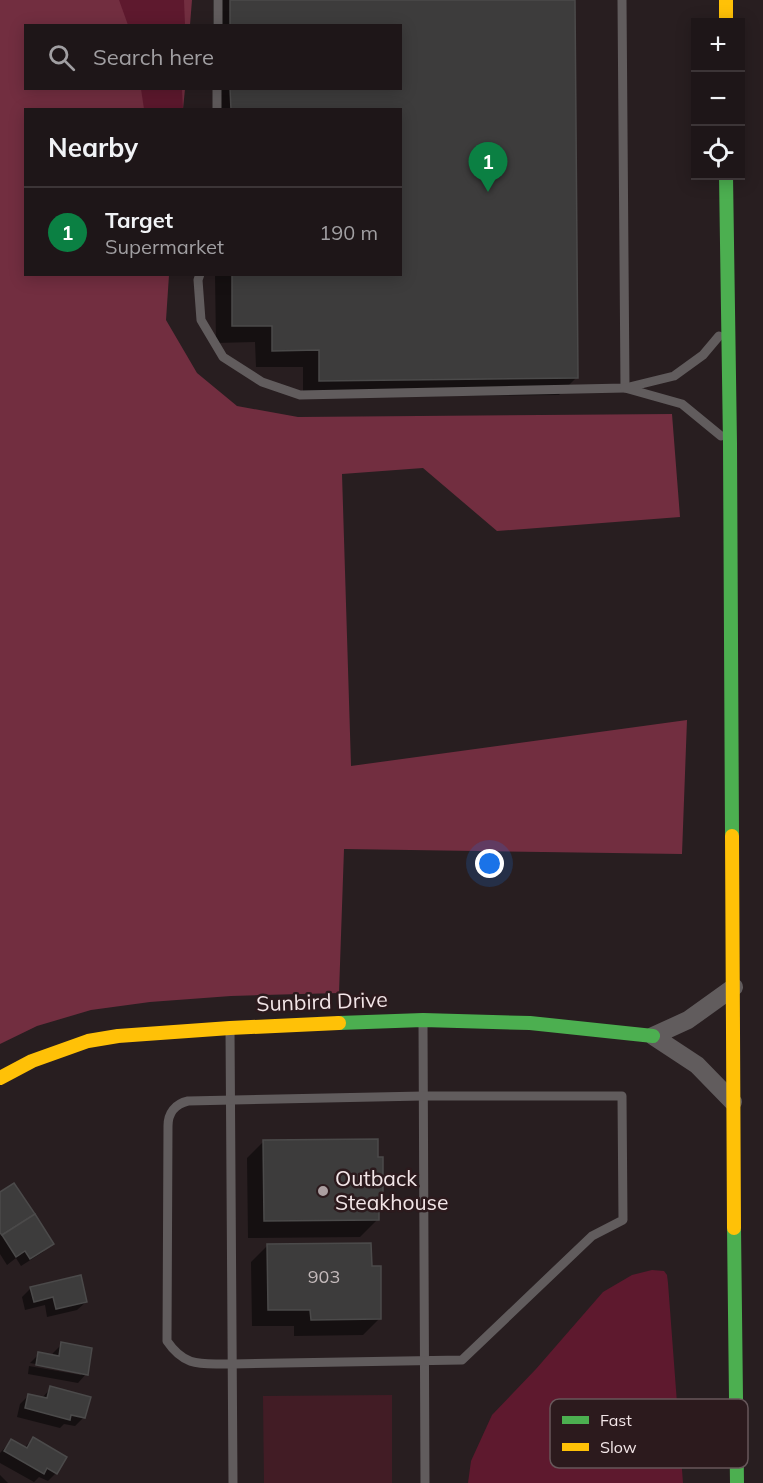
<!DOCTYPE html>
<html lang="en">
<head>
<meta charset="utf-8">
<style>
	body { margin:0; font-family:Mulish,sans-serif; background:#2b2325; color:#f1f3f6 }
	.controls { position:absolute; right:18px; top:18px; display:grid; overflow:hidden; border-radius:0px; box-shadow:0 3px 15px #0003 }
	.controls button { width:54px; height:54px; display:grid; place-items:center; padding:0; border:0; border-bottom:2px solid #3c3537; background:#1e1618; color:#f1f3f6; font:30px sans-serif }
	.you { position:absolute; left:490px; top:864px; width:21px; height:21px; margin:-15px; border:4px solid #fff; border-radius:50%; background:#1a73e8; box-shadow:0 0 0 9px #1a73e833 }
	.badge { display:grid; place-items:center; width:39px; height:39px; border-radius:50%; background:#0b8043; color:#fff; font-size:20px; font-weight:700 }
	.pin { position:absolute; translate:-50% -50px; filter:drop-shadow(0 2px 3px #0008) }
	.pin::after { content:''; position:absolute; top:32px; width:21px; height:18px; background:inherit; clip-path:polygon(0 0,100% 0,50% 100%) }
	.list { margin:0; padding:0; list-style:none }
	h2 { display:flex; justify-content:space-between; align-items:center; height:78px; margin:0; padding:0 24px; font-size:26px }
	h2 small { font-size:20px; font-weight:400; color:#a19fa2 }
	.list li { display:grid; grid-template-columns:39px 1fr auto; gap:18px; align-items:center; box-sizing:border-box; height:90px; padding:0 24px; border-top:2px solid #3c3537 }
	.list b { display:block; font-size:22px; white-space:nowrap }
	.list p { margin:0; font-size:20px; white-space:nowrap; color:#a19fa2 }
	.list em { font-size:20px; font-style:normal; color:#a19fa2 }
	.icon { flex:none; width:33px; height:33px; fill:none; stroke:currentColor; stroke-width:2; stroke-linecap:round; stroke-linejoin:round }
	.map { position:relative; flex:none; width:763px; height:1483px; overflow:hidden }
	.search { position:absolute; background:#1e1618; box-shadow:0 3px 15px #0003; left:24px; top:24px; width:378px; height:66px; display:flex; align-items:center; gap:15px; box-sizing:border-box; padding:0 21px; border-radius:0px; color:#a19fa2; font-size:22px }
	.panel { position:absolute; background:#1e1618; box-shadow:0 3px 15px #0003; left:24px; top:108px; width:378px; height:168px; border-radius:0px }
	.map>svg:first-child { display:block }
	.green { fill:#421c25 }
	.forest { fill:#722e40 }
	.water { fill:#5e192e }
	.shadow { fill:#0007 }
	.building { fill:#3d3c3c; stroke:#4b4a4a; stroke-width:1.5 }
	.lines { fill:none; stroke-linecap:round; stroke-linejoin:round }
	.lane { stroke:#615c5d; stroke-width:9 }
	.street { stroke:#615c5d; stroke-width:18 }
	.fast { stroke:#4caf50; stroke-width:14 }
	.slow { stroke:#ffc107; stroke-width:14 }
	.poi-dot { fill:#ab9fa1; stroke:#2c1a1d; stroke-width:2 }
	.labels { text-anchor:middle; stroke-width:5; stroke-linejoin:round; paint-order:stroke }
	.number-label { font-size:18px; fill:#c5bbbc }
	.street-label { font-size:21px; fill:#f2e5e7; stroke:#2c1a1d }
	.poi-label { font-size:21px; fill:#f2e5e7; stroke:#2c1a1d; text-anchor:start }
	.key { fill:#2c1a1d; stroke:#67575a; stroke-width:1.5 }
	.key-label { font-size:16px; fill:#f2e5e7 }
</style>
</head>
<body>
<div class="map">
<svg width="763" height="1483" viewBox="0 0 763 1483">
	<rect width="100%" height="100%" fill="#281e20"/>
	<path class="green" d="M392 1395V1483H264L263 1396Z"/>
	<path class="forest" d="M0 0H192L190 25 26 26V88L185 89 183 109 26 110V274L169 275 166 320 197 373 237 406 298 417 672 414 680 517 497 531 423 468 342 474 351 766 687 720 682 854 344 849 339 993 231 996 150 1002 91 1010 37 1026 0 1044Z"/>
	<g class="water">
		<path d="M119 0H184L185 25H128Z"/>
		<path d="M141 89H182L183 109H144Z"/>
		<path d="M652 1270 664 1271 667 1275 668 1283 683 1483H468L471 1461 492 1415 536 1369 603 1292 632 1275Z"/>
	</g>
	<g class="shadow">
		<path d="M213 0H573L576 378 559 395 303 397V367H256L255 342 216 343 215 274H400V110H214V88H400V26H213Z"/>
		<path d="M264 1141 381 1202 377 1207V1220L360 1237 248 1238 247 1158Z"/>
		<path d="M0 1194 52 1243 43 1252 21 1266 16 1258 7 1265 0 1254Z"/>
		<path d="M268 1245 370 1268 380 1318 363 1335 294 1336V1326H252L251 1262Z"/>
		<path d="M31 1288 86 1302 77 1310 47 1317 45 1305 25 1310 22 1297Z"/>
		<path d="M62 1344 86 1374 78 1383 28 1374 29 1366 81 1375V1372L30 1363 39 1354 52 1357 53 1353Z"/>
		<path d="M51 1388 84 1417 75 1426 64 1424 60 1428 17 1417 20 1404 29 1395 42 1398Z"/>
		<path d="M33 1439 56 1473 48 1481 39 1477 34 1482 0 1463V1453L11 1441 24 1448Z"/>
		<path d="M0 1475 8 1483H0Z"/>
	</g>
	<g class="building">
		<path d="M230 0H575L578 378 319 381V350L272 351V326H232V274H400V110H231L230 88H400V26H230Z"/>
		<path d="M378 1139V1157H383V1203H379V1220L264 1221 263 1140Z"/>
		<path d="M14 1183 35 1214 2 1235 0 1233V1192Z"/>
		<path d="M35 1214 54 1244 30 1259 25 1251 16 1257 2 1235Z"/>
		<path d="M371 1243 372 1266H381V1319L311 1320 310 1310H268L267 1244Z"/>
		<path d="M81 1275 87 1302 56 1309 53 1297 34 1302 30 1287Z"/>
		<path d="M61 1342 92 1348 88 1375 36 1365 38 1352 59 1356Z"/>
		<path d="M50 1386 91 1397 85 1418 71 1415 70 1420 25 1408 28 1394 47 1398Z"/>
		<path d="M33 1437 67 1457 57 1474 47 1468 44 1474 4 1451 11 1439 27 1448Z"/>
	</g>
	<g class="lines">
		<g class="lane">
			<path d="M218 26V0"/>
			<path d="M217 110V88"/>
			<path d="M200 274 198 280 201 320 223 357 262 382 300 395 625 388 622 0"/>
			<path d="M719 336 703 355 674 376 625 388 682 404 721 436"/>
			<path d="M423 1023 425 1483"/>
			<path d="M230 1029 233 1483"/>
			<path d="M423 1096H622L623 1220 592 1236 462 1360 232 1364C203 1363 186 1369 167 1341L168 1126C168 1113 175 1104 188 1101Z"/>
		</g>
		<path class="street" d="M733 1102 697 1065 653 1036 688 1020 734 987"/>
		<g class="fast">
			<path d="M726 176 730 443 732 836"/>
			<path d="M339 1023 423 1020 530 1023 653 1036"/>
			<path d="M734 1228 737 1483"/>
		</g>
		<g class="slow">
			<path d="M726 0V22"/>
			<path d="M732 836 734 1228"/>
			<path d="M0 1078 32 1061 88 1041 118 1036 230 1028 339 1023"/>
		</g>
	</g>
	<circle class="poi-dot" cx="323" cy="1191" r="6"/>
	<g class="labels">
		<g class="number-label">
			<text x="324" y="1283">903</text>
		</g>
		<g class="street-label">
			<text transform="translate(322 1002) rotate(-2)" y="7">Sunbird Drive</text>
		</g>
		<g class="poi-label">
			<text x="335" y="1186">Outback<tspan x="335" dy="24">Steakhouse</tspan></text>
		</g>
	</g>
	<rect x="550" y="1399" width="198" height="69" rx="9" class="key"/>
	<rect x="562" y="1416" width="27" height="8" fill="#4caf50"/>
	<rect x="562" y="1443" width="27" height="8" fill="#ffc107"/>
	<g class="key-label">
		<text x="600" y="1426">Fast</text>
		<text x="600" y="1453">Slow</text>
	</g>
</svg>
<div class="controls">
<button>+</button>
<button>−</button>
<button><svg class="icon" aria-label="locate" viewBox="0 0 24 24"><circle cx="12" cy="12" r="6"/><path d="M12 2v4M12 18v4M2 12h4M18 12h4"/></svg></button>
</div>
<div class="you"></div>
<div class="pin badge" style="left:488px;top:192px">1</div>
<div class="search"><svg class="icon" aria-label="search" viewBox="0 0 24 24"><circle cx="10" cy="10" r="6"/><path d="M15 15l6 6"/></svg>Search here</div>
<section class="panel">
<h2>Nearby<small></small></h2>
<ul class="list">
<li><span class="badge">1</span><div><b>Target</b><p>Supermarket</p></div><em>190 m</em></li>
</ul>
</section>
</div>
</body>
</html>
